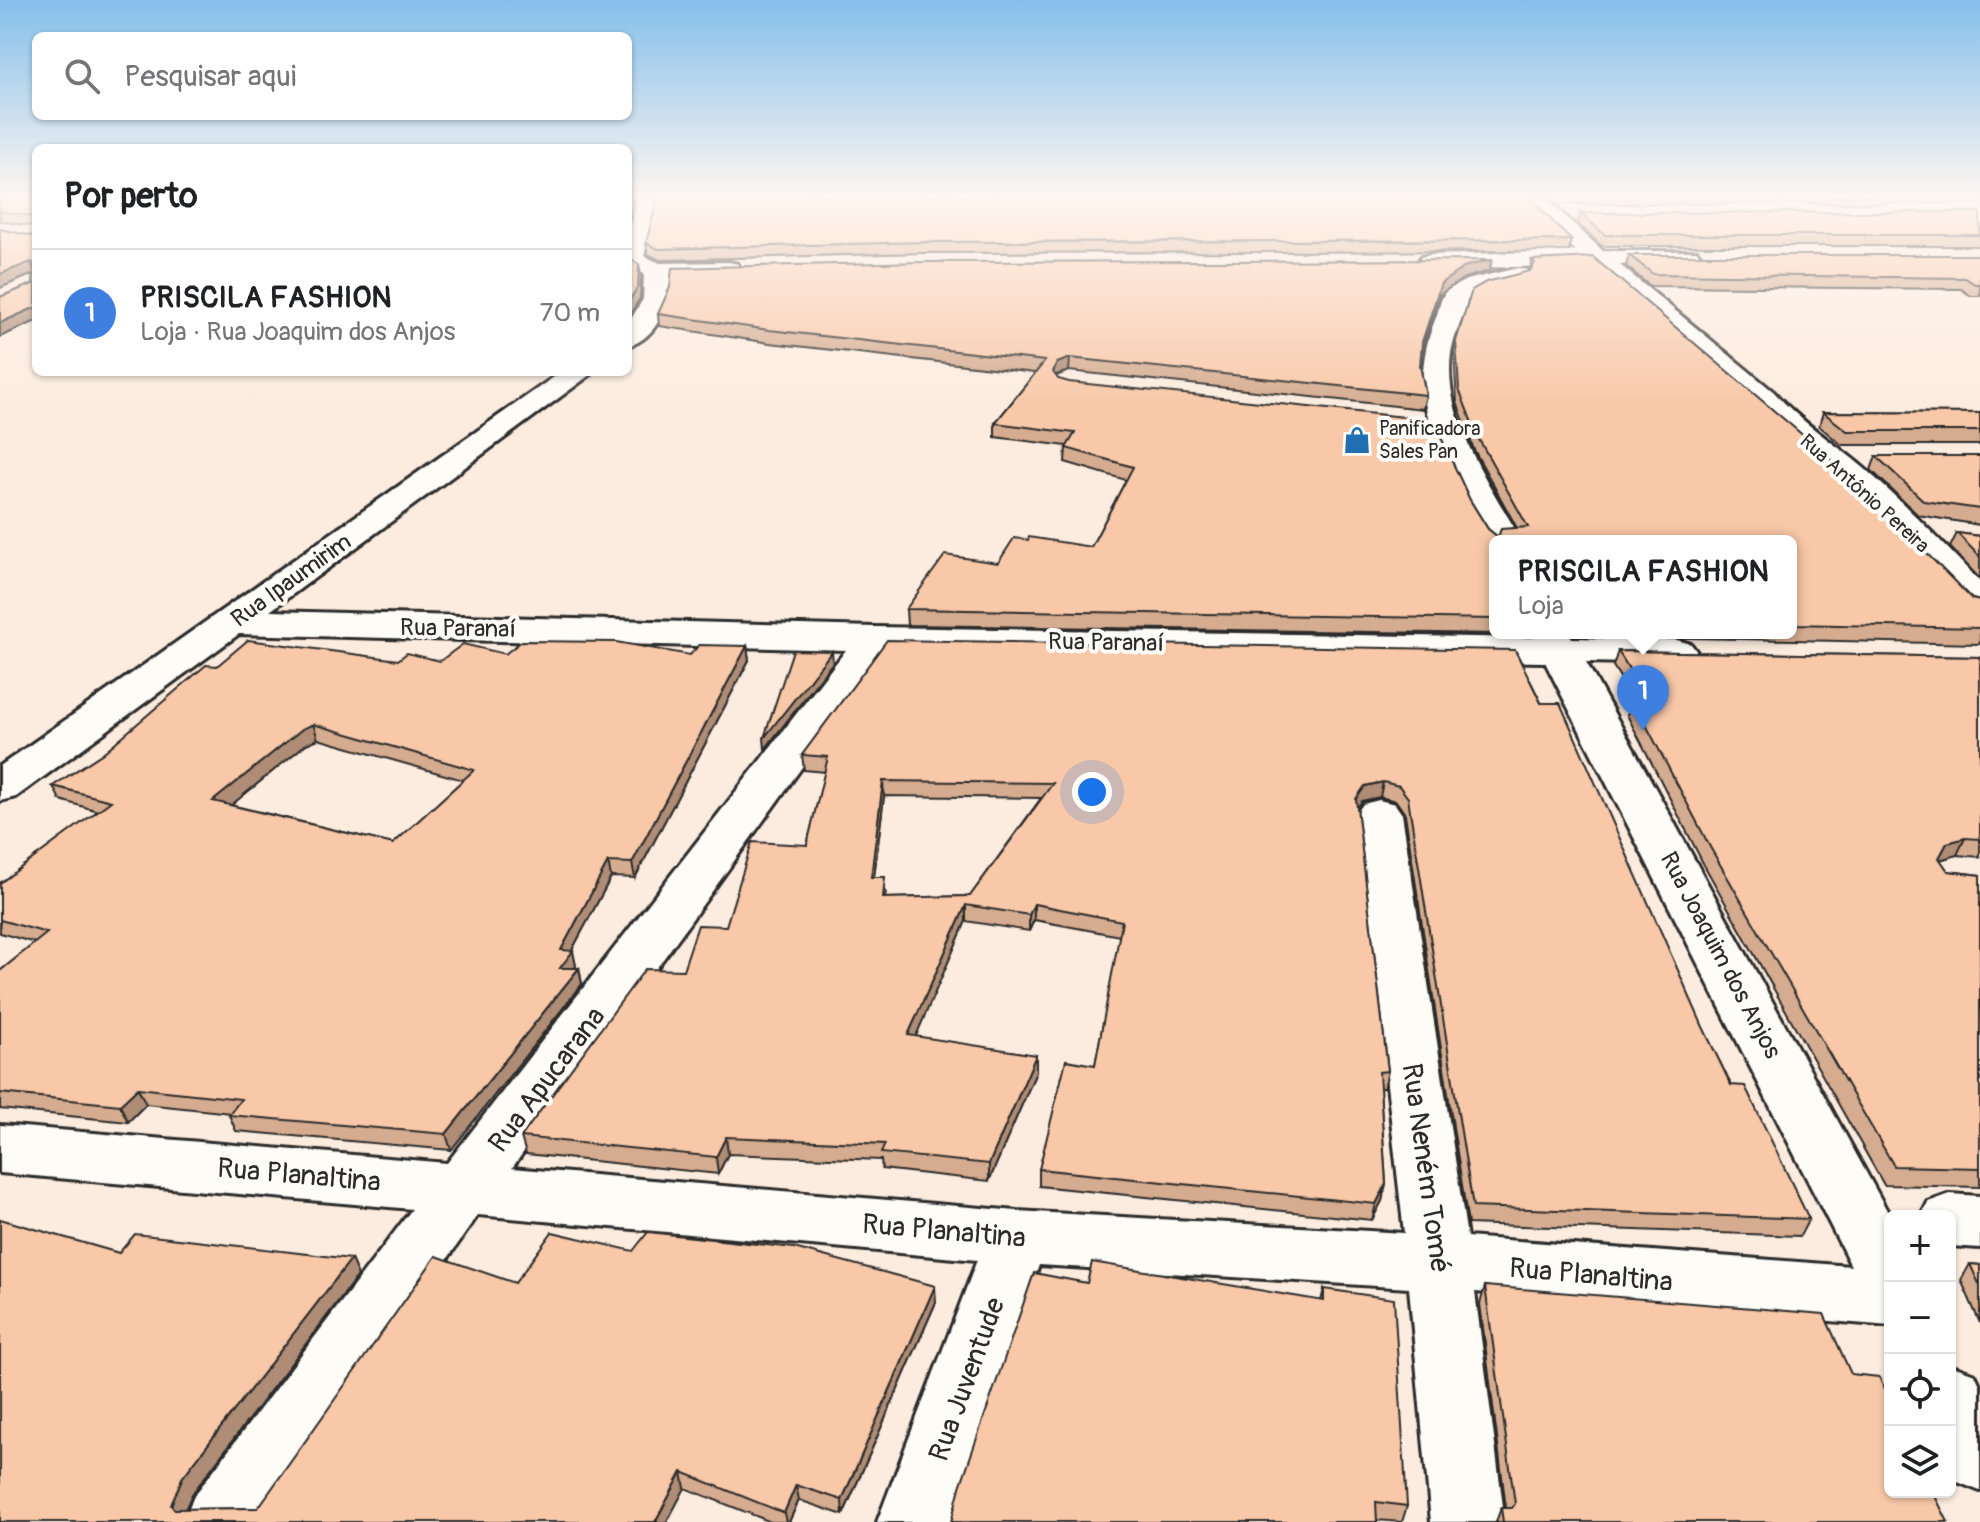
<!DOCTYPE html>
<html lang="pt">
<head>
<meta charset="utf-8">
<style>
	body { margin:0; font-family:Pangolin,sans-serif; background:#f6f6f6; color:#202124 }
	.controls { position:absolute; right:24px; bottom:24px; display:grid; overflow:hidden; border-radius:12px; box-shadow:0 2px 6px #0004 }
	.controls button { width:72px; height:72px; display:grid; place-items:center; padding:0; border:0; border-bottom:2px solid #e0e0e0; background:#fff; color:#202124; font:40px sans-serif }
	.you { position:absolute; left:1092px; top:792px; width:28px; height:28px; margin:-20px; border:6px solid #fff; border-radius:50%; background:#1a73e8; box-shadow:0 0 0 12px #1a73e833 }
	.badge { display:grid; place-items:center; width:52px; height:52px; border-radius:50%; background:#ea580c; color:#fff; font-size:26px; font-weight:700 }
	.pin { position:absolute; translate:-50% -66px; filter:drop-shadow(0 2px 4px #0008) }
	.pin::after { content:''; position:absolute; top:42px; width:28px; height:24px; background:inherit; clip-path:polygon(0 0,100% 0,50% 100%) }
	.popup { position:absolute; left:1489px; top:535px; width:308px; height:104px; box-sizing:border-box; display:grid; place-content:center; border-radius:12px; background:#fff; filter:drop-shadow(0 2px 6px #0005); font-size:26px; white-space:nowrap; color:#757577 }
	.popup b { font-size:30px; color:#202124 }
	.popup::after { content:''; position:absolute; left:50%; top:100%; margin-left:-16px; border:16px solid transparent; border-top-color:#fff }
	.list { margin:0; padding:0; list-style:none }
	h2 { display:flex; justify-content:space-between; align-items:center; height:104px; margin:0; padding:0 32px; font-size:34px }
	h2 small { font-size:26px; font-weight:400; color:#757577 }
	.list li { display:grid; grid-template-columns:52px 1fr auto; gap:24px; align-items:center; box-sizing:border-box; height:128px; padding:0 32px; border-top:2px solid #e0e0e0 }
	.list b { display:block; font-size:30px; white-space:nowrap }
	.list p { margin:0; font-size:26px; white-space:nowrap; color:#757577 }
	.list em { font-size:26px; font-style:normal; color:#757577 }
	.icon { flex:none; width:44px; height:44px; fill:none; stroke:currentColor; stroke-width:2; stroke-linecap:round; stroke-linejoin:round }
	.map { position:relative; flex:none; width:1980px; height:1522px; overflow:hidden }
	.search { position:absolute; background:#fff; box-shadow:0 2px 6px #0004; left:32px; top:32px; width:600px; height:88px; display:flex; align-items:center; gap:20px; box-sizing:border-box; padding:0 28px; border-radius:12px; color:#757577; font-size:30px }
	.panel { position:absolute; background:#fff; box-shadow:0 2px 6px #0004; left:32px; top:144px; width:600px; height:232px; border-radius:12px }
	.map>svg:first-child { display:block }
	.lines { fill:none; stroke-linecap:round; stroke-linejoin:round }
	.minor-casing { stroke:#2b2b2b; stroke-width:6 }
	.minor { fill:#fdfcf7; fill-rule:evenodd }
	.wall { fill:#d5ac90; stroke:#2b2b2b; stroke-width:2; fill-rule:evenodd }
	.shaded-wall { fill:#ae8c76; stroke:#2b2b2b; stroke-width:2 }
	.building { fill:#f8c8a8; stroke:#2b2b2b; stroke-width:2; fill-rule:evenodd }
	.labels { text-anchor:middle; stroke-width:8; stroke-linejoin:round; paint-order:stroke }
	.far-poi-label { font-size:20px; fill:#2b2b2b; stroke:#fdfcf7; text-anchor:start }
	.far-street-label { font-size:20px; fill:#2b2b2b; stroke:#fdfcf7 }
	.street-label { font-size:24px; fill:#2b2b2b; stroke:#fdfcf7 }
	.near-street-label { font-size:28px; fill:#2b2b2b; stroke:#fdfcf7 }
</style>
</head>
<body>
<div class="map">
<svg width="1980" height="1522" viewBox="0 0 1980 1522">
	<rect width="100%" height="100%" fill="#fcecdf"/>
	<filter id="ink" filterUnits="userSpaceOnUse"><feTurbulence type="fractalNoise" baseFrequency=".0125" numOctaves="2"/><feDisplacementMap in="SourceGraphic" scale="16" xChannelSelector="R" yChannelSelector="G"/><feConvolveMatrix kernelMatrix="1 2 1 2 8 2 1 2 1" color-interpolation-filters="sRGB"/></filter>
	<g filter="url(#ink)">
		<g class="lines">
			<g class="minor-casing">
				<g id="minor">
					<path d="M638 196H660L644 256 660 263 729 262 738 264 741 269 738 274 729 276 670 277C672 304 655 339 628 346V324L643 299 644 274 628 267V230Z"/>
					<path d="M1519 196H1543L1603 251H1697L1701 256 1697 261 1689 263 1620 265 1774 392C1800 422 1835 443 1864 468 1905 504 1943 543 1980 582V615L1967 612 1842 483 1592 265 1430 269 1421 267 1418 262 1421 257 1430 255 1576 251Z"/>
					<path d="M1518 268 1527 270 1530 275 1527 280 1483 291 1467 300C1464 318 1454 334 1451 353 1442 420 1491 486 1522 541H1495V549C1481 541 1474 517 1466 502 1432 439 1407 390 1435 320 1439 310 1440 299 1446 291L1466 280Z"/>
					<path d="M561 372H594L270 611 875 627 1533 638 1531 633H1569L1572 638 1677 640 1691 644 1697 652 1691 660 1677 664 1586 662 1890 1216V1326L1475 1292 1505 1522H1431L1409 1288 1039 1265 951 1522H877L977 1260 478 1215 264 1522H183L194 1496 412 1209 0 1173V1125L447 1163 846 650 239 634 16 797 0 801V766ZM886 651 1545 662 1851 1266 1467 1237 1402 814 1395 804 1379 800 1363 804 1356 814 1404 1233 1017 1211 512 1168Z"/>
					<path d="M1950 1194 1980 1196V1248L1950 1246V1216H1921L1928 1202Z"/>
					<path d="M1950 1365 1975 1374 1980 1385V1491L1955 1481 1950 1471Z"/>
				</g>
			</g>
			<use href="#minor" class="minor"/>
		</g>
		<g class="wall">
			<path d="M0 196H36V321L0 337V297L33 284 34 274 0 288V229L31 236 35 233V227L0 221Z"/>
			<path d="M1547 196H1980V203L1556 204Z"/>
			<path d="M1980 212V246H1602L1578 224 1580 213Z"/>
			<path d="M1571 240 1569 251 924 253 660 260 648 254 646 243Z"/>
			<path d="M1629 255H1980V296H1971L1961 289 1650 286 1626 266Z"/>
			<path d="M1492 260 1489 271 1464 278 1439 295 1422 350 1420 366 1426 395 1423 409 1069 371 1056 376 1058 379 1470 500 1488 529 1498 537 1517 528 1474 450 1457 402 1454 353 1456 341 1530 271 1532 260 1972 599 1980 601V644L1595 636 1593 633H1791V541H1495V633H1500V634L907 625 906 609 998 563 1091 547 1126 480 1065 462 1066 448 1067 446 995 437V423L1035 373 770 343 659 326 658 314Z"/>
			<path d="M1823 412 1980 413V445H1842L1819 426Z"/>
			<path d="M1876 456H1980V525L1918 515 1871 470Z"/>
			<path d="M1957 533 1980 536V579L1950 547Z"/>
			<path d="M747 646 749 660 635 878 611 877 572 950 576 966 575 968H579L582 984 451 1150 236 1131 229 1115 231 1113 146 1104 128 1122 0 1109V971L35 943 0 933V883L98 811 60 800 53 786 103 753 217 666 398 660 440 661 505 654 690 655ZM318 739 463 780 393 844 231 805 306 744Z"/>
			<path d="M1515 650 1731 1085 1809 1219 1800 1236 1468 1224 1405 814 1396 801 1380 797 1362 801 1357 809 1388 1071 1384 1088H1380L1386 1184 1382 1201 1372 1220 1039 1186V1169L1095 1065 1120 936 1034 920 1029 931 966 921 915 1037 1036 1055V1072L989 1181 882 1169 881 1160 728 1154 718 1174 526 1154 521 1137 726 926 807 845 825 772 804 770 802 755ZM884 796 1041 798 970 896 885 898 886 893 874 877Z"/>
			<path d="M1618 651 1980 657V857L1957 855 1940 860 1948 871 1980 875V1187L1884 1185 1704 865 1627 715 1633 698 1613 666Z"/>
			<path d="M633 1251 936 1302 843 1515 799 1500 789 1522H771L685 1488 0 1522 119 1253 358 1275 192 1494 185 1509 258 1508 515 1283Z"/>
			<path d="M1970 1264 1980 1265V1323L1961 1280Z"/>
			<path d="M1087 1283 1321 1301 1324 1289 1407 1506 1402 1522 1377 1520Z"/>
			<path d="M1485 1286 1851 1374 1948 1522H1496L1501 1508H1506L1480 1304Z"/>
		</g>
		<g class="shaded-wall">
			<path d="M632 196H637L628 221V206Z"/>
			<path d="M1492 260 1489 271 1464 278 1439 295 1420 355 1422 342 1441 283 1466 266Z"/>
			<path d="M31 262 35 273 0 288V274Z"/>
			<path d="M639 264 641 276 640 298 628 318V303Z"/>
			<path d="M36 307V321L0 337V323Z"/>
			<path d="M1070 358 1069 371 1056 375 1052 385 1053 372 1057 363Z"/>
			<path d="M747 646 749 660 635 878 632 863Z"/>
			<path d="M832 651 833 662 765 749 764 738Z"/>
			<path d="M313 724 318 739 306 744 218 816 213 801 302 729Z"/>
			<path d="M883 781 884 796 872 892 871 877Z"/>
			<path d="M1383 782 1380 797 1362 801 1353 814 1356 799 1365 786Z"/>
			<path d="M1965 838 1957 855 1939 860V858L1947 843Z"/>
			<path d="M608 862 611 877 571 952 573 951 576 966 563 983 560 968 561 950Z"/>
			<path d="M1034 904V920L1029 931V915Z"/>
			<path d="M966 905V921L909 1052 908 1035Z"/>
			<path d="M579 968 582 984 451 1150 446 1134Z"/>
			<path d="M1036 1055V1072L989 1181V1164Z"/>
			<path d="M138 1088 146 1104 128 1122 120 1105Z"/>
			<path d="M726 1137 728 1154 718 1174 716 1157Z"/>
			<path d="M1386 1184 1382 1201 1372 1220 1376 1204Z"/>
			<path d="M351 1259 358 1275 192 1494 180 1521 171 1505 182 1478Z"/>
			<path d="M935 1286 936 1302 843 1515 842 1500Z"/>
			<path d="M682 1472 685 1488 667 1522H655Z"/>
			<path d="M796 1485 799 1500 789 1522H786L784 1513Z"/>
		</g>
		<g class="building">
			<path d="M0 196H36V307L0 323V297L33 284 35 264 31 262 0 274V229L31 236 35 233 34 217 0 211Z"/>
			<path d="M658 196H1528L1571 240 924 242 658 249 646 243Z"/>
			<path d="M1980 212V235H1605L1580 213Z"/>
			<path d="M1629 255H1980V284H1975L1965 278 1653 274Z"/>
			<path d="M1593 257 1845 471 1972 599 1980 601V628L1791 624V541H1495V619L906 609 945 555 998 563 1014 538 1028 540 1029 537 1091 547 1133 467 1066 448 1075 433 995 423 1045 361 769 330 658 314 670 287 672 268 924 262 1492 260 1466 266 1441 283 1422 342 1420 366 1426 395 1070 358 1057 363 1053 372 1058 379 1069 382 1433 420 1470 500 1488 529 1498 537 1501 529 1528 527 1477 436 1459 389 1456 341 1472 290 1486 282 1530 271 1535 263 1532 260Z"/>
			<path d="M628 258 639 264 638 286 628 303Z"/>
			<path d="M1823 412 1980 413V431H1847Z"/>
			<path d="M1876 456H1980V509L1924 501Z"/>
			<path d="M1957 533 1980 536V557Z"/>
			<path d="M248 640 398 660 407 653 440 661 463 644 505 654 522 641 616 642 690 655 699 645 747 646 632 863 608 862 561 950 573 951 560 968H579L446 1134 229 1115 241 1099 138 1088 120 1105 0 1093V971L47 933 0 920V883L111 801 53 786 103 753 206 665 217 666ZM313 724 474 770 393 844 213 801 302 729Z"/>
			<path d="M887 640 1515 650 1541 703H1560L1703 1027 1731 1085 1745 1086 1809 1219 1473 1207 1408 798 1399 786 1383 782 1365 786 1356 799 1388 1071 1379 1072 1386 1184 1376 1204 1039 1169 1066 1060 1095 1065 1122 921 1034 904 1029 915 966 905 908 1035 1036 1055 989 1164 881 1153 885 1144 726 1137 716 1157 521 1137 645 969 683 970 698 925 726 926 752 842 807 845 828 757 802 755ZM883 781 1053 783 970 896 883 898 885 877H871Z"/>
			<path d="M793 650 832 651 764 738Z"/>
			<path d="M1618 651 1980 657V839L1965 838 1947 843 1939 858 1948 871 1980 875V1168L1894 1166 1710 847 1632 698H1647Z"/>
			<path d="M0 1219 119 1253 135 1234 351 1259 182 1478 171 1505 174 1509 258 1508 436 1256 515 1283 552 1232 633 1251 648 1232 794 1248 935 1286 842 1500 796 1485 784 1513 682 1472 655 1522H0Z"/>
			<path d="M1092 1262 1324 1301V1289L1394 1299 1407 1506 1376 1502 1377 1522H951L960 1487 1034 1273 1087 1283Z"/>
			<path d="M1970 1264 1980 1265V1286Z"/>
			<path d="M1485 1286 1824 1314 1851 1374 1879 1377 1890 1401V1492H1933L1948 1522H1503L1501 1508H1512L1515 1504Z"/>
		</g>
	</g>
	<linearGradient id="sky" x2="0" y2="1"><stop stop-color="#84bfeb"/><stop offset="0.48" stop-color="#fef6f1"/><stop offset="1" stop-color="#fef6f1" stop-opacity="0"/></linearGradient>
	<rect width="1980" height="409" fill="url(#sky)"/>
	<defs>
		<g id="shop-bare" transform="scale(2.16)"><path d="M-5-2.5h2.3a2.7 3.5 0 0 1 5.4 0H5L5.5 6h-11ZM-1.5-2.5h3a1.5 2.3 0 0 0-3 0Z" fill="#1f6fb2" stroke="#fdfcf7" stroke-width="2.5" paint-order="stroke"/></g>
	</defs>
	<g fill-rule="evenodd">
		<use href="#shop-bare" x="1357" y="440"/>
	</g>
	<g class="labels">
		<g class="far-poi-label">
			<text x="1379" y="435">Panificadora<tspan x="1379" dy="23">Sales Pan</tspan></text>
		</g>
		<g class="far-street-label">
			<text transform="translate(1865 493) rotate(42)" y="7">Rua Antônio Pereira</text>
		</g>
		<g class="street-label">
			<text transform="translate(291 580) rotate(-36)" y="8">Rua Ipaumirim</text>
			<text transform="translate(458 628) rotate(1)" y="8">Rua Paranaí</text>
			<text transform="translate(1106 642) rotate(1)" y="8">Rua Paranaí</text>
			<text transform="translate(1721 955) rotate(62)" y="8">Rua Joaquim dos Anjos</text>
		</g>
		<g class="near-street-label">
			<text transform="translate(546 1079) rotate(-53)" y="10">Rua Apucarana</text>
			<text transform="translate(1427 1168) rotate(82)" y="10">Rua Neném Tomé</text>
			<text transform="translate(299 1174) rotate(5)" y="10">Rua Planaltina</text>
			<text transform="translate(944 1230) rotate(5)" y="10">Rua Planaltina</text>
			<text transform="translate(1591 1274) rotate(5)" y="10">Rua Planaltina</text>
			<text transform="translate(966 1379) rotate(-70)" y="10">Rua Juventude</text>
		</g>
	</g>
</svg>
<div class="controls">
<button>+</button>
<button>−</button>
<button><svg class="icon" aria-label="locate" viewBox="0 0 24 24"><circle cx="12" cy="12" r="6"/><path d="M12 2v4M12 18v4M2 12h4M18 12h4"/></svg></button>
<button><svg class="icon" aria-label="layers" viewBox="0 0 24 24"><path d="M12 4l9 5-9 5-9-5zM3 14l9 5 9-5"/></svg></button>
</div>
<div class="you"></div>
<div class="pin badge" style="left:1643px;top:731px;background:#3f7fe0">1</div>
<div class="popup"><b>PRISCILA FASHION</b>Loja</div>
<div class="search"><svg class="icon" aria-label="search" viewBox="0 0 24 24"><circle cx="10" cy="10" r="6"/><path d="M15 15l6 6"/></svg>Pesquisar aqui</div>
<section class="panel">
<h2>Por perto<small></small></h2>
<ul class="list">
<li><span class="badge" style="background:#3f7fe0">1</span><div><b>PRISCILA FASHION</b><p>Loja · Rua Joaquim dos Anjos</p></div><em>70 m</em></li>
</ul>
</section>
</div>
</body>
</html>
